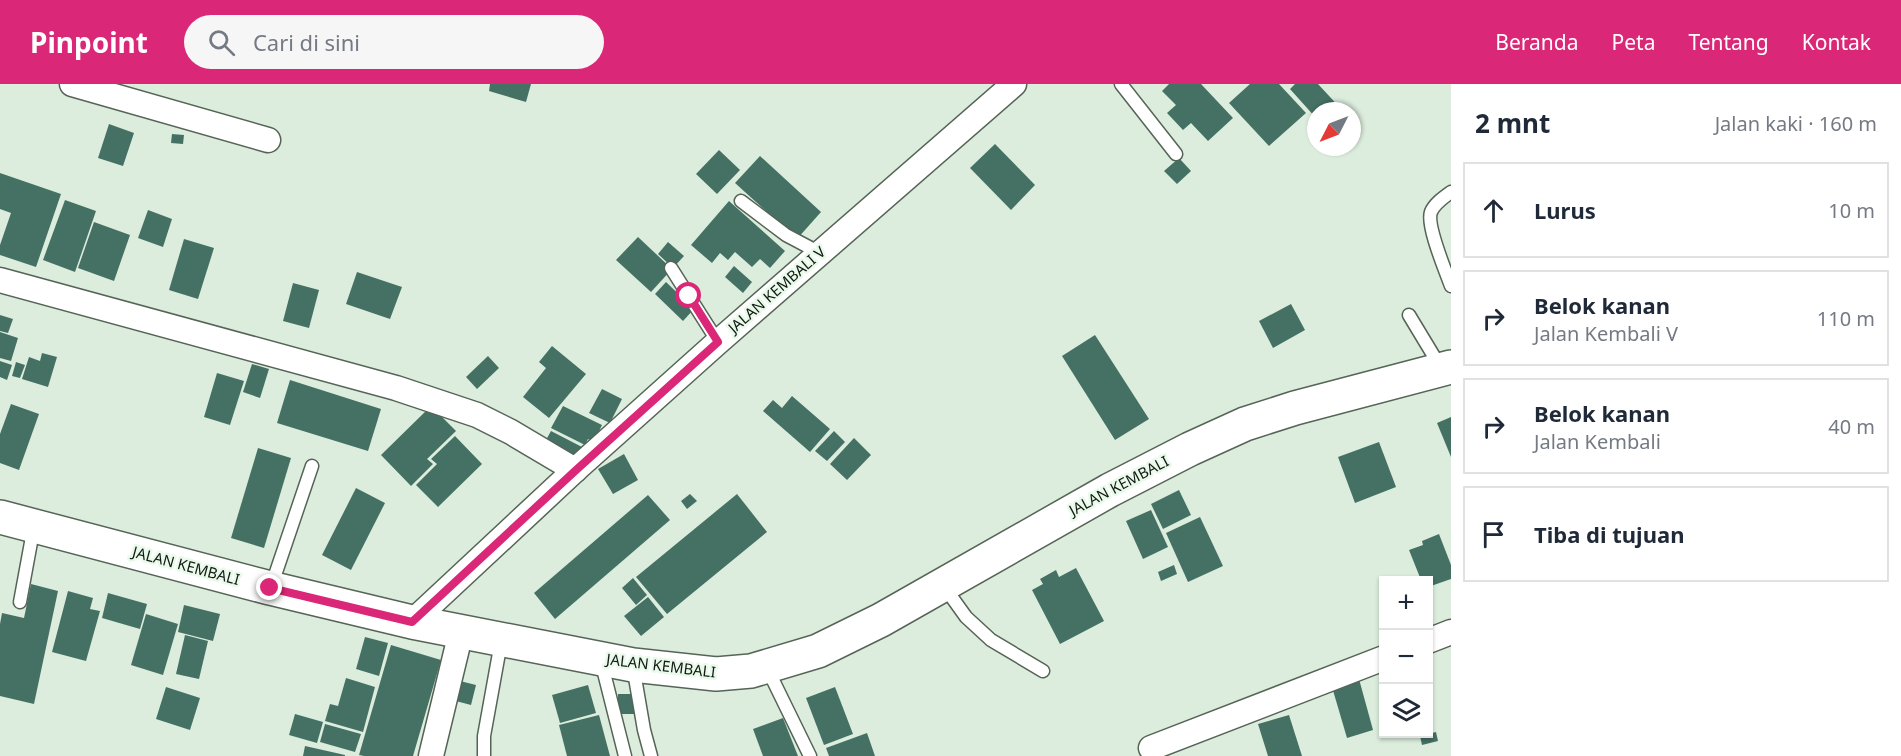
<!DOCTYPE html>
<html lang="id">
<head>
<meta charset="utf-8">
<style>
	body { margin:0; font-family:"Noto Sans",sans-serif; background:#f6f6f7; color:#1f2937 }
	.controls { position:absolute; right:18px; bottom:18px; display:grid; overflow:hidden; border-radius:0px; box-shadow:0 2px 4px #0004 }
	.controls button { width:54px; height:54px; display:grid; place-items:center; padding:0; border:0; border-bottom:2px solid #e0e1e3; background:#fff; color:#1f2937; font:30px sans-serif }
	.compass { position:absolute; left:1307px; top:18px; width:54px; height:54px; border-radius:50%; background:#fff; box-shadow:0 2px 4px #0004; rotate:228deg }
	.stop { position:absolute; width:18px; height:18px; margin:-14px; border:4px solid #db2777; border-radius:50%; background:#fff }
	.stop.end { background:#db2777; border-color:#fff; box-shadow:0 2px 6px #0008 }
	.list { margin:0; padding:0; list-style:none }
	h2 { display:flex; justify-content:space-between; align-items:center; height:78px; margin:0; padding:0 24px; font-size:26px }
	h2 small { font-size:20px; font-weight:400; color:#747a83 }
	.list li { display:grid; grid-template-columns:39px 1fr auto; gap:18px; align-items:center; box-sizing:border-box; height:96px; margin:0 12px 12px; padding:0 12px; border:2px solid #e0e1e3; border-radius:0px }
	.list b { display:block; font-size:22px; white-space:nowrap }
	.list p { margin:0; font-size:20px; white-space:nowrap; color:#747a83 }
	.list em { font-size:20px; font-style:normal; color:#747a83 }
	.icon { flex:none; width:33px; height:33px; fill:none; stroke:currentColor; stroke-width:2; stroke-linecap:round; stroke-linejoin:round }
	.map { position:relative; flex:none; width:1451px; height:672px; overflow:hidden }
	header { display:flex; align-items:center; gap:36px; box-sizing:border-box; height:84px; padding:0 30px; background:#db2777; color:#fff }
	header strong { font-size:28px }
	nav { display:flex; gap:33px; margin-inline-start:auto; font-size:21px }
	.search { width:420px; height:54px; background:#f6f6f7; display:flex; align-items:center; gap:15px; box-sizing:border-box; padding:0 21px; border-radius:33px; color:#747a83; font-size:22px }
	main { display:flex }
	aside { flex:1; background:#fff }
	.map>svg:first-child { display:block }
	.building { fill:#457165 }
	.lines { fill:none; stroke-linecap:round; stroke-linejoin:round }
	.lane-casing { stroke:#556456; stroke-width:15 }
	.street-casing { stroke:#556456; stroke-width:27 }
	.secondary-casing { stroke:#556456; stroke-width:36 }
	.lane { stroke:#fff; stroke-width:12 }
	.street { stroke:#fff; stroke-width:24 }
	.secondary { stroke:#fff; stroke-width:33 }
	.route { stroke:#db2777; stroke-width:8 }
	.labels { text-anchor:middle; stroke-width:5; stroke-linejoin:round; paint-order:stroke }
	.street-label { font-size:15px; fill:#131914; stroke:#e9faea }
</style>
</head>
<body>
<header>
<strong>Pinpoint</strong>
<div class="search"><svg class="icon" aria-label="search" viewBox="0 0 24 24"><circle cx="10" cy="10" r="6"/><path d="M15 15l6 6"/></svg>Cari di sini</div>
<nav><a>Beranda</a><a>Peta</a><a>Tentang</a><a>Kontak</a></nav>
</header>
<main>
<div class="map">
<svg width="1451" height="672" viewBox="0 0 1451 672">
	<rect width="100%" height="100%" fill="#dceddd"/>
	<g class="building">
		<path d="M490 0H531L526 18 489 7Z"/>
		<path d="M1169 0H1201L1233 34 1208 57 1191 39 1183 46 1167 29 1176 21 1162 7Z"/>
		<path d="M1250 0H1279L1306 29 1269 62 1229 19Z"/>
		<path d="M1295 0H1318L1343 27H1316V34L1290 5Z"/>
		<path d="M109 40 134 49 123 82 98 74Z"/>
		<path d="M172 50 184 51 183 60 171 59Z"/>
		<path d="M995 60 1035 101 1011 126 970 84Z"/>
		<path d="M719 66 740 86 717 110 696 90Z"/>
		<path d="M760 72 821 128 797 155 735 99Z"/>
		<path d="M1179 74 1191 87 1177 100 1164 87Z"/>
		<path d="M0 89 61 110 36 183 0 171V161L11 129 0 125Z"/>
		<path d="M65 116 96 127 75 188 43 176Z"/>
		<path d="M729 117 785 167 770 184 760 175 752 183 735 168 728 176 720 169 712 179 691 161Z"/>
		<path d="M148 126 172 135 163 163 138 154Z"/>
		<path d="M94 138 130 151 114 197 78 184Z"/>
		<path d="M638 153 672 185 651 208 616 176Z"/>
		<path d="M184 155 214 164 198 215 169 206Z"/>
		<path d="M668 158 684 172 673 184 658 170Z"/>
		<path d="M734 182 752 198 743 209 725 193Z"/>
		<path d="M357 188 402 203 390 235 346 220Z"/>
		<path d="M666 198 694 225 683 237 655 210Z"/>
		<path d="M293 199 319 206 309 244 283 237Z"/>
		<path d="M1291 220 1305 246 1273 264 1259 237Z"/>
		<path d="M0 231 13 235 8 249 0 247Z"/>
		<path d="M0 248 18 254 11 277 0 274Z"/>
		<path d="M1095 251 1149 335 1115 356 1062 272Z"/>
		<path d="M552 262 586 290 549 334 523 313 546 284 539 278Z"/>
		<path d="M42 269 57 273 48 303 22 295 29 273 40 277Z"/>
		<path d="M488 272 499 284 477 305 466 293Z"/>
		<path d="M0 277 12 281 7 296 0 293Z"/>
		<path d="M16 278 25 281 20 294 12 292Z"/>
		<path d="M252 280 269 285 260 314 243 308Z"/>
		<path d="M217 289 244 297 230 341 204 333Z"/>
		<path d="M290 296 381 325 368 367 277 339Z"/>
		<path d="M602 305 622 315 610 339 589 329Z"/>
		<path d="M792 312 830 345 810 368 763 327 773 316 782 324Z"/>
		<path d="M11 320 39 330 19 386 0 379V350Z"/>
		<path d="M431 322 456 347 427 375 433 380 411 402 381 371Z"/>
		<path d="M563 322 602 341 594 358 588 355 585 361 551 344Z"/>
		<path d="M1451 333V373L1437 339Z"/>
		<path d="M551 347 582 363 577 373 546 356Z"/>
		<path d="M834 347 845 358 827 377 815 367Z"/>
		<path d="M455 352 482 380 438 423 416 401 437 380 431 375Z"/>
		<path d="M854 354 871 371 847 396 830 380Z"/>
		<path d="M1379 358 1396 403 1355 419 1338 373Z"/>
		<path d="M258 364 291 374 264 464 231 454Z"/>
		<path d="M624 370 638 396 613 410 598 385Z"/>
		<path d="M356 404 385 419 351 486 322 471Z"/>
		<path d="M1179 406 1191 431 1163 445 1151 420Z"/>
		<path d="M690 410 697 417 687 425 681 417Z"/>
		<path d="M737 410 767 448 667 530 636 493Z"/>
		<path d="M648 411 670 436 555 535 534 509Z"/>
		<path d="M1151 426 1168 463 1143 475 1126 437Z"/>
		<path d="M1200 433 1223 482 1188 498 1166 449Z"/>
		<path d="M1439 450 1451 481V495L1428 503V496H1421L1409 466 1423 461 1422 457Z"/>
		<path d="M1174 481 1177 490 1161 497 1158 488Z"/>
		<path d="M1076 484 1104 537 1060 560 1032 506 1043 500 1040 495 1056 486 1059 493Z"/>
		<path d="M633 494 647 511 636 521 622 504Z"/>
		<path d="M31 500 58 507 34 620 0 612V540L2 529 24 534Z"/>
		<path d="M68 507 93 514 90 525 100 527 86 577 52 568Z"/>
		<path d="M108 509 147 520 140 545 102 534Z"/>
		<path d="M648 513 664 533 641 552 624 532Z"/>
		<path d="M184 521 220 530 213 557 178 548Z"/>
		<path d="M146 530 178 540 163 591 131 581Z"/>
		<path d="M185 551 208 557 199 595 176 590Z"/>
		<path d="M365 553 388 559 379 592 356 585Z"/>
		<path d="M391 561 441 576 413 672H364L359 671Z"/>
		<path d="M346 594 375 603 363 648 325 637 330 620 338 622Z"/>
		<path d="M1359 595 1373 646 1347 654 1332 603Z"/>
		<path d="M456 596 476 601 471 621 452 616Z"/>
		<path d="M588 601 596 629 560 639 552 611Z"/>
		<path d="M166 603 200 614 190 646 156 635Z"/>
		<path d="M835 603 853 650 824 661 806 614Z"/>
		<path d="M618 610H635L636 630H618Z"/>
		<path d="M295 630 323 638 317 659 289 651Z"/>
		<path d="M599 631 610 672H567L559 641Z"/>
		<path d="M1289 631 1302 672H1268L1258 640Z"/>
		<path d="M783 634 798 672H763L753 645Z"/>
		<path d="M325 640 361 650 355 668 320 658Z"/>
		<path d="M1436 648 1438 657 1422 661 1420 652Z"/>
		<path d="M867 649 875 672H829L826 664Z"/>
		<path d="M305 662 345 671V672H303Z"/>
	</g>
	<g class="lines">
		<g class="lane-casing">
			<g id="lane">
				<path d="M1121 0 1176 70"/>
				<path d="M1451 108C1444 113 1434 120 1431 128 1426 141 1446 188 1451 202"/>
				<path d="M741 117 786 151 820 169"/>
				<path d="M671 184 718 258"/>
				<path d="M1409 231 1441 284"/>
				<path d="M943 501 966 533 991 556 1043 587"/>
				<path d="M271 503 312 382"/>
				<path d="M20 518 34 442"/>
				<path d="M601 577 625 672"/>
				<path d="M633 582 644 646 651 672"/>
				<path d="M767 584 810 672"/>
				<path d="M484 672V652L501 558"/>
			</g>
		</g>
		<g class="street-casing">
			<g id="street">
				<path d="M72 0 268 56"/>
				<path d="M0 196 396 304 477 331 511 348 575 386"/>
				<path d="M412 538 575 386 718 258 1014 0"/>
				<path d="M1428 557 1451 548"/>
				<path d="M1151 664 1384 574"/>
				<path d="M431 672 461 548"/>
			</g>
		</g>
		<g class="secondary-casing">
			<path id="secondary" d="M0 433 270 504 412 538 633 581 716 590 751 587 818 567 881 536 1110 406 1190 365 1245 340 1295 324 1451 283"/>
		</g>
		<use href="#lane" class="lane"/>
		<use href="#street" class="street"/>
		<use href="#secondary" class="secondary"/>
	</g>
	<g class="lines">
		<path class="route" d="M270 504 412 538 575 387 718 258 689 212"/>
	</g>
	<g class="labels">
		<g class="street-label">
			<text transform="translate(777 206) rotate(-41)" y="5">JALAN KEMBALI V</text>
			<text transform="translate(1119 402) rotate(-28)" y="5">JALAN KEMBALI</text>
			<text transform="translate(186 482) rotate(15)" y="5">JALAN KEMBALI</text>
			<text transform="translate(661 582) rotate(7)" y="5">JALAN KEMBALI</text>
		</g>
	</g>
</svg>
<div class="controls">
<button>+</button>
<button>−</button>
<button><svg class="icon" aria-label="layers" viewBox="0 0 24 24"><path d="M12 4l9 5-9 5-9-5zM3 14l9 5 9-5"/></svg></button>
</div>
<svg class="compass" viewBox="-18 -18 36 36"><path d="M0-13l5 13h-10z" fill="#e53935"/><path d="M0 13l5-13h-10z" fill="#747a83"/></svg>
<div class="stop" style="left:689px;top:212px"></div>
<div class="stop end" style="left:270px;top:504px"></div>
</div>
<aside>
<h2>2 mnt<small>Jalan kaki · 160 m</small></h2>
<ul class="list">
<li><svg class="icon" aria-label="ahead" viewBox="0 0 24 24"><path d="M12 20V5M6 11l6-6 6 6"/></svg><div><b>Lurus</b></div><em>10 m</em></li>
<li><svg class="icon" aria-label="right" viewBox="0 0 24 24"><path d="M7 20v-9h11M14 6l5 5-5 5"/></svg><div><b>Belok kanan</b><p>Jalan Kembali V</p></div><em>110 m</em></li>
<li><svg class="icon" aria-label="right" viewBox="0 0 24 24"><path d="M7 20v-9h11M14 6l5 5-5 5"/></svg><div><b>Belok kanan</b><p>Jalan Kembali</p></div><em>40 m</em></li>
<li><svg class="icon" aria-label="arrive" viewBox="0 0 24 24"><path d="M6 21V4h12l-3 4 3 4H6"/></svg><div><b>Tiba di tujuan</b></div></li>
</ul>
</aside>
</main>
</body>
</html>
